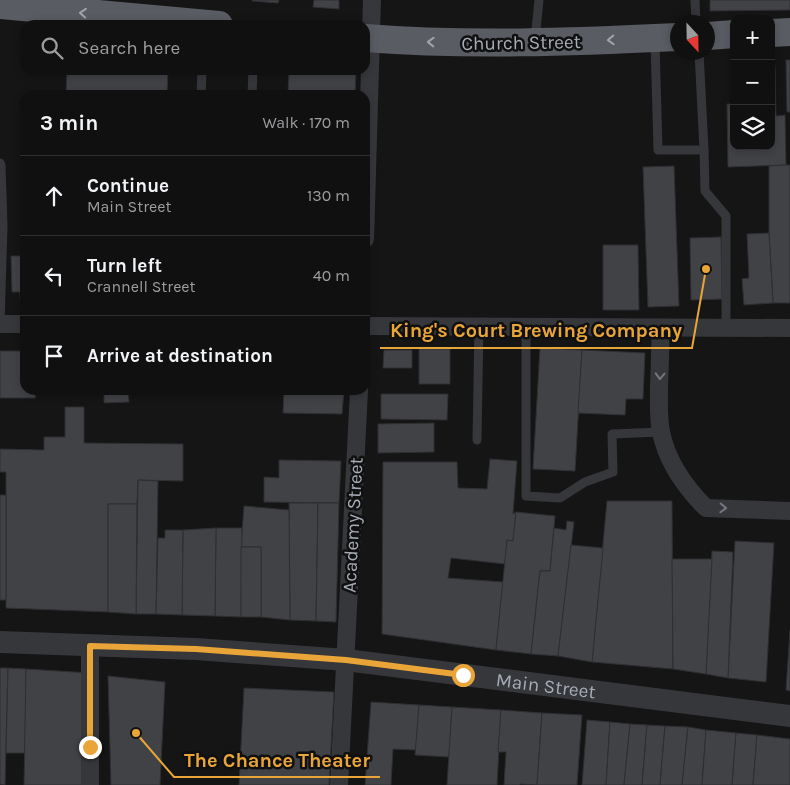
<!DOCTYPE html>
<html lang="en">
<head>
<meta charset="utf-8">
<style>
	body { margin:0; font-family:Karla,sans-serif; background:#191919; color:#f1f3f6 }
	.controls { position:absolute; right:15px; top:15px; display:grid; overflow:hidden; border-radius:10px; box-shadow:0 2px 8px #0003 }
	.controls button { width:45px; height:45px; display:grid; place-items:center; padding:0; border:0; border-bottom:1px solid #303030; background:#101010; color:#f1f3f6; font:25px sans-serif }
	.compass { position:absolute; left:670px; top:15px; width:45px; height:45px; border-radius:50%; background:#101010; box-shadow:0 2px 8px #0003; rotate:158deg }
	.stop { position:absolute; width:15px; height:15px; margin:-11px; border:4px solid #eaa539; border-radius:50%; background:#fff }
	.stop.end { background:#eaa539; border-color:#fff; box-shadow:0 1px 5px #0008 }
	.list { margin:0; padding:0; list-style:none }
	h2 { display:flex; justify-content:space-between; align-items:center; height:65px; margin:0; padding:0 20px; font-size:21px }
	h2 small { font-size:16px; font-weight:400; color:#9c9d9f }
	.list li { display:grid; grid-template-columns:32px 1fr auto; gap:15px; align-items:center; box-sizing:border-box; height:80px; padding:0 20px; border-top:1px solid #303030 }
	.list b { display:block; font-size:19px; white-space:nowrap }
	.list p { margin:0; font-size:16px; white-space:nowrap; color:#9c9d9f }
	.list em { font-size:16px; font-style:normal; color:#9c9d9f }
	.icon { flex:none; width:28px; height:28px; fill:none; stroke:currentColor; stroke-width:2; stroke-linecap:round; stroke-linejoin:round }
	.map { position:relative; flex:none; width:790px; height:785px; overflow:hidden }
	.search { position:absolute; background:#101010; box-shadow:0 2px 8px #0003; left:20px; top:20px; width:350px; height:55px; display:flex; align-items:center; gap:12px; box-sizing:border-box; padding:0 18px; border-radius:15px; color:#9c9d9f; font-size:19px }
	.panel { position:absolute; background:#101010; box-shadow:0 2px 8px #0003; left:20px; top:90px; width:350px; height:305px; border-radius:15px }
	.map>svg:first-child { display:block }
	.building { fill:#414246; stroke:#2f2f32 }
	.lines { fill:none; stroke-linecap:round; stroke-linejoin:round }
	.service { stroke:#36373b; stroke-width:9 }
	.minor { stroke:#36373b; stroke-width:18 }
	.tertiary { stroke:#36373b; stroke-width:22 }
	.trunk { stroke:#5a5c63; stroke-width:28 }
	.oneway { stroke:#9fa4ae }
	.oneway2 { stroke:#74777f }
	.route { stroke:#eaa539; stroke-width:6 }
	.labels { text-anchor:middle; stroke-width:5; stroke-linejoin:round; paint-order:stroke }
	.street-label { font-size:19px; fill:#a7acb6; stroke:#101011 }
	.leader { fill:none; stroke:#eaa539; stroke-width:2 }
	.callout-dot { fill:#eaa539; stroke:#101011; stroke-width:2 }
	.callout-label { font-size:20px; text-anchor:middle; font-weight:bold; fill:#eaa539; stroke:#101011; stroke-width:5; stroke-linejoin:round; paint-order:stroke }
</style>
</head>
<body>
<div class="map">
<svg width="790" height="785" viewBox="0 0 790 785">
	<rect width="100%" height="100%" fill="#151516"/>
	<g class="building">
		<path d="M252 0H279L278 3 252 1Z"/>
		<path d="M314 0H339V9L313 7Z"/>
		<path d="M710 0H790V10L710 11Z"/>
		<path d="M786 60H790V112H787Z"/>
		<path d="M775 65 776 116 785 115 786 165 728 167 727 104H734V146H771V66Z"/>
		<path d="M67 70H168L167 95H66Z"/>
		<path d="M289 70H356L355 95H288Z"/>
		<path d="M786 165H790V303H773L769 233V166Z"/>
		<path d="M674 166 679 306 648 307 643 167Z"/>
		<path d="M769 233 773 303 744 305 742 279 749 278 747 234Z"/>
		<path d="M721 237 722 299 691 300 690 238Z"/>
		<path d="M603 245H638L639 310H603Z"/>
		<path d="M11 256H25V299H20V292H12Z"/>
		<path d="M540 348 582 350 575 471 533 469Z"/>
		<rect x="419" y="349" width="31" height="35"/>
		<path d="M384 350H412V368H383Z"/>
		<path d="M582 350 645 353 643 399H626L625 415 578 413Z"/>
		<path d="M0 351H25V390H36L35 398H0Z"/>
		<path d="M104 390H128L129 402 104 403Z"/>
		<path d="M161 390H183V392L161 393Z"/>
		<path d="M284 390H344L342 414 283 413Z"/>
		<path d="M381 394H448L447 420 381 419Z"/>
		<path d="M65 407H84V443L183 444V481L138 480 137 504H108V612L6 608V472H0V449L44 450V437H65Z"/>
		<path d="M434 423V452L378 453V424Z"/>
		<path d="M490 459 517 461 513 514 516 512 513 541 507 540 505 564 451 558 448 578 503 582 496 650 382 634 383 462H457L458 488 487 489Z"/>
		<path d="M279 460 341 461 339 503 264 502V477L279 478Z"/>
		<path d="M138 480 158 481 156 614H136Z"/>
		<rect x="0" y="495" width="6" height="105"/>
		<path d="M607 501H672L673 669 592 662Z"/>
		<path d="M289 503H318L316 621 290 620Z"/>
		<path d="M318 503H339L336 622 316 621Z"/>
		<path d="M108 504H137L136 614 108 612Z"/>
		<path d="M244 506 289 510 290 620 261 617V547H241Z"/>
		<path d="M516 512 555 516 550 571H540L531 654 496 650 507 540 513 541Z"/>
		<path d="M567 521 574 522 558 656 531 654 540 571H550L554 528 566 530Z"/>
		<path d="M216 528H242L241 617 215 616Z"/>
		<path d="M216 528 215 616 182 615 183 530Z"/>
		<path d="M165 530H183L182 615 156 614 158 538H165Z"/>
		<path d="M735 541 774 543 766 682 728 678Z"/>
		<path d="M571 545 603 548 592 662 558 656Z"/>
		<rect x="241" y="547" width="20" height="70"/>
		<path d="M712 551 733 552 728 678 706 674Z"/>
		<path d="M672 559H712L706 674 673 669Z"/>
		<path d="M790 630V691L786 690Z"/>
		<path d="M0 668H8L5 785 0 784Z"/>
		<path d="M8 668 26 669 25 753H6Z"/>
		<path d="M26 669 90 673V785H24Z"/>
		<path d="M108 676 165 682 160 785H111Z"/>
		<path d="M244 688 334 692 329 785H239Z"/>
		<path d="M371 702 419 705 416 750 393 749 391 785H365Z"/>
		<path d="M419 705 452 707 449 757 415 755Z"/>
		<path d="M452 707 501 710 497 785H447Z"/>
		<path d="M501 710 542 713 537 785 520 784V785H504L506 752H498Z"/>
		<path d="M542 713 582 715 577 785H537Z"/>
		<path d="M587 720 610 722 606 785H582Z"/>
		<path d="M610 722 630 724 624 785H606Z"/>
		<path d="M630 724 647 725 642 785H624Z"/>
		<path d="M647 725 665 726 660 785H642Z"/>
		<path d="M665 726 688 727 682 785H660Z"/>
		<path d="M688 727 706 730 702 785H682Z"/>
		<path d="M706 730 736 733 732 785H702Z"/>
		<path d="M736 733 757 735 753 785H732Z"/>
		<path d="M757 735 790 739V785H753Z"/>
	</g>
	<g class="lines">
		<g class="service">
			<path d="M695 0 696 22"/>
			<path d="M535 40 539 0"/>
			<path d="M655 41 658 150H704L699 52"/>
			<path d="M201 95 202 70"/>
			<path d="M252 95 253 70"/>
			<path d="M704 150 705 191 726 216V328"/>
			<path d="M0 163 1 165 3 226 0 324"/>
			<path d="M526 327V496L560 498 585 482 613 472 612 434 661 432"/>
			<path d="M477 440 479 327"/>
		</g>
		<g class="minor">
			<path d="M365 239 372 0"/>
			<path d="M0 324H25"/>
			<path d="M365 326 790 328"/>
			<path d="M661 328C660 347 660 366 659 386 659 401 658 417 661 432 667 462 685 487 706 508L790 511"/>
			<path d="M90 785V645"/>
			<path d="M339 785 359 390"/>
		</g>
		<path class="tertiary" id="s1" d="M0 642 196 649 346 660 790 716"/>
		<g class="trunk">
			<path d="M0 5 219 25"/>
			<path d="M771 33 790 32"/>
			<path d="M708 36 734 34"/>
			<path d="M365 38C469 46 573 42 678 37"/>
		</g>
	</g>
	<defs><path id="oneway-chevron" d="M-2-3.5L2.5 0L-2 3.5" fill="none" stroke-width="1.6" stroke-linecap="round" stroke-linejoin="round" transform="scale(1.25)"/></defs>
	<g class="oneway">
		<use href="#oneway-chevron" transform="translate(83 13) rotate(-175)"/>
		<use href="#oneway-chevron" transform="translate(611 40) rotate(178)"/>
		<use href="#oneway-chevron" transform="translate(431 42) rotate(-178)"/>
	</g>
	<g class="oneway2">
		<use href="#oneway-chevron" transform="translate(660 376) rotate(92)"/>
		<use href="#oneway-chevron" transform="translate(723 508) rotate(2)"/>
	</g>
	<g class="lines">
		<path class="route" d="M90 747V646L196 649 346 660 463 675"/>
	</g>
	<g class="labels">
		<g class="street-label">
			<text transform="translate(521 42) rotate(-1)" y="7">Church Street</text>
			<text transform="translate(352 525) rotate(-87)" y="7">Academy Street</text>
			<text dy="7" stroke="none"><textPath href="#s1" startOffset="548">Main Street</textPath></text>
		</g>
	</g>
	<path class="leader" d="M706 269L692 348H380M136 733L174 777H380"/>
	<g class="callout-dot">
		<circle cx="706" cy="269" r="5"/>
		<circle cx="136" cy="733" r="5"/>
	</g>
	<g class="callout-label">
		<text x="536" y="337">King's Court Brewing Company</text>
		<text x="277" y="767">The Chance Theater</text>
	</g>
</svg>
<div class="controls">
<button>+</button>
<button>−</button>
<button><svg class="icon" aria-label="layers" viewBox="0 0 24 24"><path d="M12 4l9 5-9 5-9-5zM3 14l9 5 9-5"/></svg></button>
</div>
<svg class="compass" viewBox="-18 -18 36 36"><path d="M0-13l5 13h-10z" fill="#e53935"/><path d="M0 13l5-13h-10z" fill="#9c9d9f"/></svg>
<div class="stop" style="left:463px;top:675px"></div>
<div class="stop end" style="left:90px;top:747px"></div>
<div class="search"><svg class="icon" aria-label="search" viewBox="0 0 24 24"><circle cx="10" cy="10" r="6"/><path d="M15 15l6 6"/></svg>Search here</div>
<section class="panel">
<h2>3 min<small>Walk · 170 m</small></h2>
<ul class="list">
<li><svg class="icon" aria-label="ahead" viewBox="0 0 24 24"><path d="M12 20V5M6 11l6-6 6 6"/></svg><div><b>Continue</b><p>Main Street</p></div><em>130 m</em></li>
<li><svg class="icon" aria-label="left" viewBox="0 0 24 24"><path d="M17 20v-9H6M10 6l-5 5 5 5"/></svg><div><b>Turn left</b><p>Crannell Street</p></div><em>40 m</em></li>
<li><svg class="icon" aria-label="arrive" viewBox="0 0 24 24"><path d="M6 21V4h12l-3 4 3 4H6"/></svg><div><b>Arrive at destination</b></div></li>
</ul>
</section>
</div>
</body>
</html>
